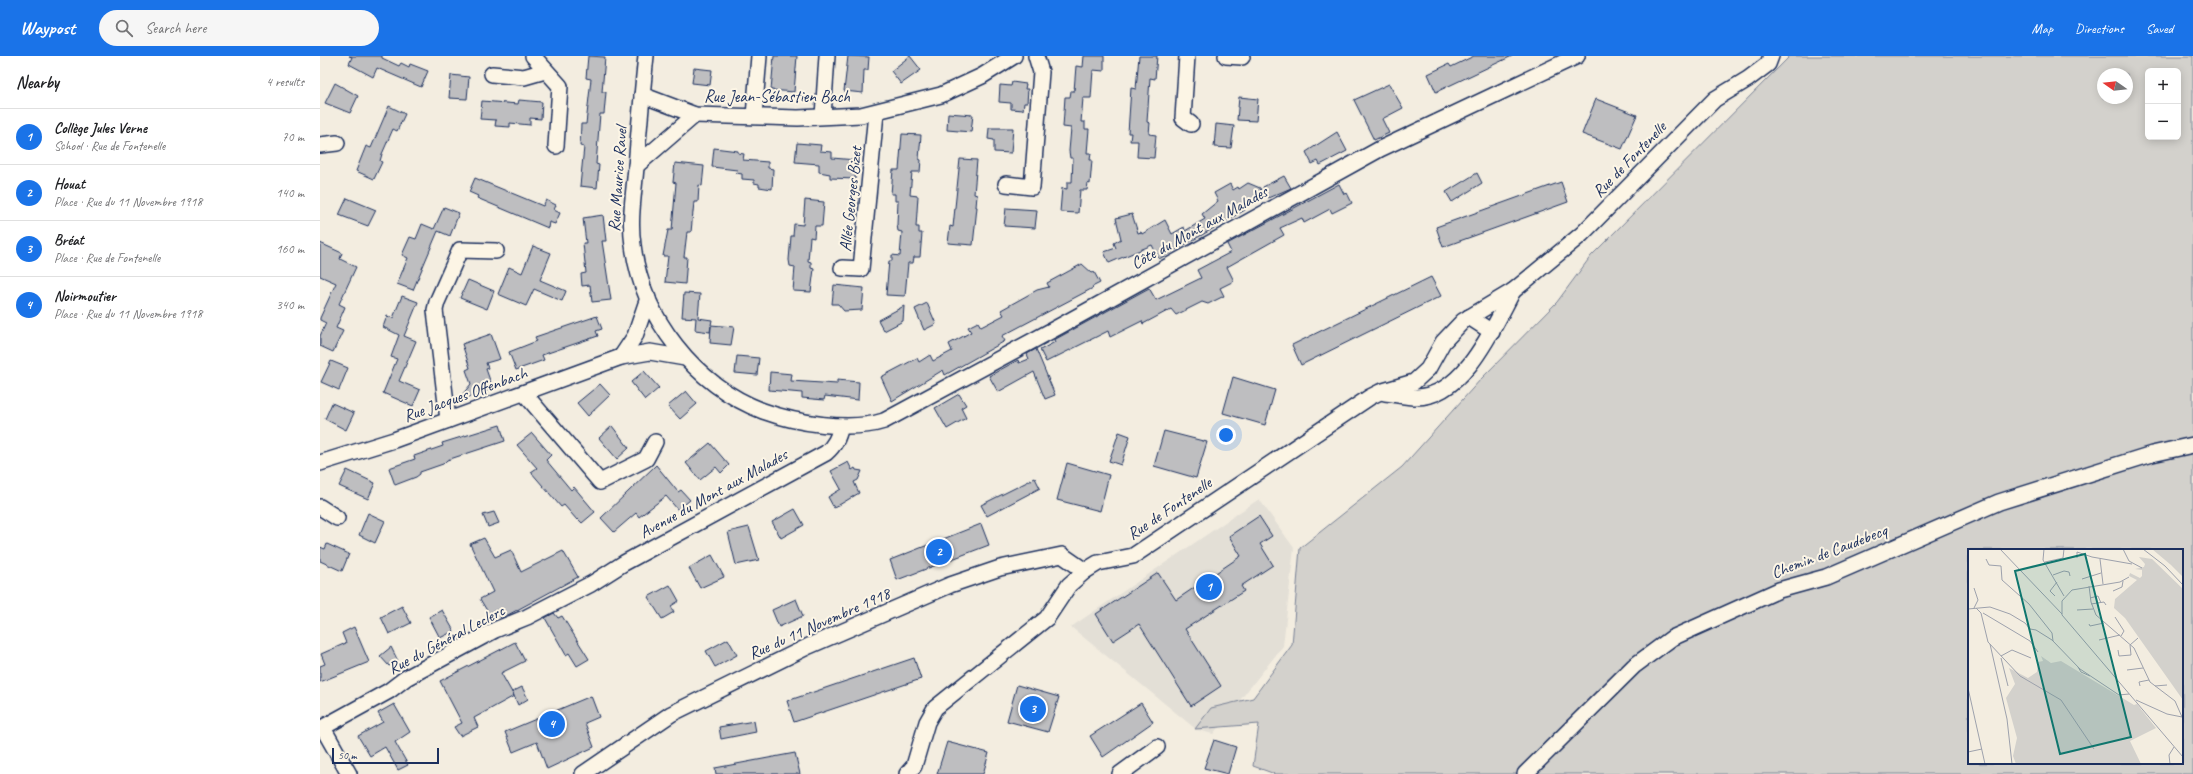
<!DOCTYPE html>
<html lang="en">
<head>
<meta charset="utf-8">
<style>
	body { margin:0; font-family:Caveat,sans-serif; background:#f6f6f6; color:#202124 }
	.controls { position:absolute; right:12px; top:12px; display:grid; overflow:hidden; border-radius:6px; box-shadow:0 2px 10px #0003 }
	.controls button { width:36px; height:36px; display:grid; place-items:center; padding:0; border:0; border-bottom:1px solid #e0e0e0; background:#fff; color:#202124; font:20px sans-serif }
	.compass { position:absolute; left:1777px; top:12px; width:36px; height:36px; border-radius:50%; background:#fff; box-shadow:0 2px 10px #0003; rotate:284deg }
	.scale { position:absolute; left:12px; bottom:10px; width:107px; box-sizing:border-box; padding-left:4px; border:2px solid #1b2f5e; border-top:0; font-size:11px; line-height:14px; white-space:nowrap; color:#1b2f5e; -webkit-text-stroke:3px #fcf5e5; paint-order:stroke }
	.you { position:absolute; left:906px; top:379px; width:14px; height:14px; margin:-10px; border:3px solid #fff; border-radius:50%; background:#1a73e8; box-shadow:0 0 0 6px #1a73e833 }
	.badge { display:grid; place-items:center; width:26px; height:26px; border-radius:50%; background:#1a73e8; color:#fff; font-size:13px; font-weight:700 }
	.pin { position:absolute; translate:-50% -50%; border:2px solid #fff; box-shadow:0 1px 4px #0006 }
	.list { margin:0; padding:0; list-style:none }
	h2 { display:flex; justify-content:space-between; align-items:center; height:52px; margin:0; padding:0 16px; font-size:17px }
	h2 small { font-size:13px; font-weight:400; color:#757577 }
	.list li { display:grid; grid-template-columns:26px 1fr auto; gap:12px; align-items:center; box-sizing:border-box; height:56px; padding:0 16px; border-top:1px solid #e0e0e0 }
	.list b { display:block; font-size:15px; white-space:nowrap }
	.list p { margin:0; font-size:13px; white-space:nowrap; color:#757577 }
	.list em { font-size:13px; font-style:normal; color:#757577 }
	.icon { flex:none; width:22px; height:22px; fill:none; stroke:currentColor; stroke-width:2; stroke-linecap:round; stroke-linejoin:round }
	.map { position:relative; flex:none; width:1873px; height:718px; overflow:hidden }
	header { display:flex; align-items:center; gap:24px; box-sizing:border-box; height:56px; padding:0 20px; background:#1a73e8; color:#fff }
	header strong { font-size:19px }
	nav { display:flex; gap:22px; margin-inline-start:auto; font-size:14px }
	.search { width:280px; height:36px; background:#f6f6f6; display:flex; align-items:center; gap:10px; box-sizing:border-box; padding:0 14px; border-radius:22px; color:#757577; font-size:15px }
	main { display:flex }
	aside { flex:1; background:#fff }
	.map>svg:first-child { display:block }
	.built { fill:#e3dfd6 }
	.green { fill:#d3d1cc; stroke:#778095; fill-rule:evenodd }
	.building { fill:#bebec0; stroke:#1b2f5e }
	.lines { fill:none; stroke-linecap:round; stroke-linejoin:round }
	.minor-casing { stroke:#1b2f5e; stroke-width:18 }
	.minor { stroke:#fcf5e5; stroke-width:15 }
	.labels { text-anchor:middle; stroke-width:4; stroke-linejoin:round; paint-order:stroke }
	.street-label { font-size:17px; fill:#1b2f5e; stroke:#fcf5e5 }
	.inset-road { fill:none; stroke:#9da1ac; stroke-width:1 }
	.view { fill:#0f766e; fill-opacity:0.15; stroke:#0f766e; stroke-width:2 }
	.inset-edge { fill:none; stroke:#1b2f5e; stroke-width:2 }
</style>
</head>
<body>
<header>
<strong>Waypost</strong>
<div class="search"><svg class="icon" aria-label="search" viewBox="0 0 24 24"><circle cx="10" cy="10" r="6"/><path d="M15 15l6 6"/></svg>Search here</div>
<nav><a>Map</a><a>Directions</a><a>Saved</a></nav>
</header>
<main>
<aside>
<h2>Nearby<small>4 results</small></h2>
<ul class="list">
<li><span class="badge">1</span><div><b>Collège Jules Verne</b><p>School · Rue de Fontenelle</p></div><em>70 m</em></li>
<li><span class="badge">2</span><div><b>Houat</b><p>Place · Rue du 11 Novembre 1918</p></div><em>140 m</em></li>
<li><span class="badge">3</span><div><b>Bréat</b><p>Place · Rue de Fontenelle</p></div><em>160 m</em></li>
<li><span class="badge">4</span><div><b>Noirmoutier</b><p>Place · Rue du 11 Novembre 1918</p></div><em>340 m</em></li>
</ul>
</aside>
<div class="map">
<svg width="1873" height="718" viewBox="0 0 1873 718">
	<rect width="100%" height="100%" fill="#f3ede0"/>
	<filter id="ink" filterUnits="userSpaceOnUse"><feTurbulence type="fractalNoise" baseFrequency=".025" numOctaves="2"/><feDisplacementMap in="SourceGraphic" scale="8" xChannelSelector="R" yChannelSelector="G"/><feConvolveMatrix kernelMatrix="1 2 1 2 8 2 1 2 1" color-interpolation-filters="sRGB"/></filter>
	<g filter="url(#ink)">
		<path class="built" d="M939 443 974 492 963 590 893 678 877 674 751 571Z"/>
		<path class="green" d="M1470 0H1873V718H955L933 710 939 668 875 673 891 652 933 642 972 589 980 492 1082 411 1161 323 1237 246 1271 200ZM1828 15H1858V81H1828ZM1783 18H1807V42H1783ZM1649 494H1862V707H1649Z"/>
		<g class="building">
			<path d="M29 0H62V2L79 10 81 7 89 11 90 8 108 15 101 31 57 12 53 21 29 8 32 1Z"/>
			<path d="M268 0 285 1 282 36H286L284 58H280L276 108 279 109 277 132 260 130 264 91 260 90 261 68H266L271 23 266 22Z"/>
			<path d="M454 0H477L474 36 451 34Z"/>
			<path d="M528 0 549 1 548 14H544L543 37 524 35Z"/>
			<path d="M590 0 601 14 581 28 571 15Z"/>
			<path d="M764 0H784V15L773 14 771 42H763L761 66H765V73H769L767 97H771L770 104H772L770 128 768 127 767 134H760L758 157 740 156 742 132 747 133V126H752L753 102H750L749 95 751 72 743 71 745 41H750L751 35H754L756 10 763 11Z"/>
			<path d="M819 0H837L835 23 830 22 827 66 830 67 829 78 836 79 834 102 817 101 818 85H810L811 77H808L811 32 816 33Z"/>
			<path d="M1154 0H1192L1116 36 1108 18 1129 8 1131 11Z"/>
			<path d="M374 12 392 14 390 29 372 27Z"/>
			<path d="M131 19 149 21 147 43 129 42Z"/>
			<path d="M692 26 706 28 705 33H708L707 47H704L703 54 691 53V47L679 46 680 29 691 30Z"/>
			<path d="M15 27 38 40 30 57 5 47Z"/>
			<path d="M1069 28 1083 52 1062 63 1069 77 1054 84 1034 44Z"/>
			<path d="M919 41 938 43 936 65 917 64Z"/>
			<path d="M1276 43 1317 59 1302 93 1262 78Z"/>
			<path d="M199 44 222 46 221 63 210 62V69L190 67V71L175 70 176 64 160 63 162 45 198 48Z"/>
			<path d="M69 50 85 58 77 75 73 73 62 98 60 105 62 106 54 123 36 115 46 90 51 92Z"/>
			<path d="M628 57 653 59 651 76 627 74Z"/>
			<path d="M896 68 914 70 911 92 894 91Z"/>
			<path d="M669 72H693L691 97 674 96V84L668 83Z"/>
			<path d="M1017 76 1027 95 1000 109 998 105 992 108 986 96Z"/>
			<path d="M582 78 601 79 599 103 601 104 600 116H592L590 139 598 140 596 171H599V177H602L600 201H594L593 207H588L585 240 566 239 569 205H572V199L580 200 582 176 578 175 577 169 578 145H575V138H571L573 114H579Z"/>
			<path d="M477 87 501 89 500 95 512 96V102L536 104 535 123 510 122V118L499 116V108L475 106Z"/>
			<path d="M394 92 418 95V97L424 98 423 104 448 106V112L453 113 452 133 439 131V128L434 127V124L422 123V118L416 117 417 114 392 111Z"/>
			<path d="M640 103 657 104 654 138 657 139 656 151H657L653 189 628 187 630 170 633 171Z"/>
			<path d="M355 107 384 110 382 130 379 129 378 146H374L371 176H367L364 201H367L365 228 345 226 348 200H343L348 174H352L356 127 353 126Z"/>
			<path d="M1157 117 1162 127 1132 146 1126 136Z"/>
			<path d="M964 120 971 132 948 142 943 131Z"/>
			<path d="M155 122 223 150 226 144 236 149 234 154 240 157 235 168 229 166 228 172 157 142 158 140 149 136Z"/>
			<path d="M1241 126 1248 146 1123 191 1116 171Z"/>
			<path d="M928 127 940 132 943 139 923 151 925 154 882 179 839 203 832 189 789 207 784 196 796 192 794 187 801 183 796 162 812 158 818 177 821 176 822 178 845 164 852 178 864 171 865 175 885 163 882 158 898 145 894 137 910 128 913 134 918 131 919 133Z"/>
			<path d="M1019 128 1024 138 1027 137 1032 147 1012 157 1010 153 984 167 982 162 960 172 964 179 907 211 914 225 900 232 904 240 888 248 882 246 856 259 851 253 823 268 822 265 790 281 788 275 726 306 720 294 735 286 734 284 829 232 836 244 881 222 877 214 911 196 907 188Z"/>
			<path d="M27 142 56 154 48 170 19 159Z"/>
			<path d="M485 144 504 146 502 170H495L494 182 490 181 488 205 491 206V212L494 213 491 236 473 235 475 211 470 210 469 204 471 180H473L474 168 483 169Z"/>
			<path d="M124 151 139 157 130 180 118 175 93 234 77 228 88 202 82 199 90 181 96 183 102 168 114 173Z"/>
			<path d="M686 152 717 154 715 172 684 170Z"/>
			<path d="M283 159 286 185H282L291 244 272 246 270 229 262 230 261 218 266 217 263 187H266L263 162Z"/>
			<path d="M0 187 22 197 20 203 36 211 19 248 25 251 16 272 23 275 13 296 0 290V280L6 267 0 264V262L16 227 0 220Z"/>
			<path d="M213 190 231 197 220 224 246 235 242 245 214 233 206 250 178 238 189 211 202 217Z"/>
			<path d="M762 208 772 217 774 216 780 227 772 231 773 232 682 280 685 285 625 319 623 314 572 345 561 321 597 302 599 306 610 299 613 305 632 295 629 288 651 276 648 271 658 266 661 271 684 259 681 254 717 234 729 231 727 227Z"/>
			<path d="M1111 221 1121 240 981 309 972 289Z"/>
			<path d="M148 224 174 235 167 253 140 242Z"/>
			<path d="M514 229 544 232 542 254 524 255 518 248H512Z"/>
			<path d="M364 237 380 238 378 262 392 264 391 269 414 271 411 289 390 287 391 270 390 276 375 274 376 262 362 261Z"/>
			<path d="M82 240 98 246 84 280 96 285 79 325 100 334 93 350 63 337 77 303 71 301 79 279 63 271 67 260 73 262Z"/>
			<path d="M607 247 616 268 604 274 595 253Z"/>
			<path d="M584 250 583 265 564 275 558 264Z"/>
			<path d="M277 260 282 273 276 275 278 280 222 299 224 304 196 314 189 296 217 285 215 281Z"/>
			<path d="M171 278 180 303 166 307 168 312 166 313 173 333 137 345 151 328 146 314 150 312 142 288Z"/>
			<path d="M716 293 735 339 725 343 714 316 678 336 669 320 698 304 699 307 709 303 707 298Z"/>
			<path d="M417 300 439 302 437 319 415 317Z"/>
			<path d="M11 305 28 312 19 334 1 326Z"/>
			<path d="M324 315 339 332 325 344 311 326Z"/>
			<path d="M450 316 472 318 471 325 517 328V324L539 326 538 344 505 340 504 344 482 342V337L449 334Z"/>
			<path d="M913 321 955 334 945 369 903 357Z"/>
			<path d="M280 328 290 339 268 360 257 347Z"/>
			<path d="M366 335 377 348 360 363 348 350Z"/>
			<path d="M639 338 646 349 641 352 646 362 627 373 615 352Z"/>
			<path d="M12 347 34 357 26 374 5 363Z"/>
			<path d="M180 369 185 385 127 404 123 408 100 416V418L96 421 75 429 69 412 95 403 94 400 123 390 122 387Z"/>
			<path d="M292 370 309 392 297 403 279 382Z"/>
			<path d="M844 375 887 386 876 422 834 410Z"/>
			<path d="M799 376 810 380 801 409 789 405Z"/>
			<path d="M212 377 231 399 226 404 251 434 254 431 275 456 262 467 258 463 257 464 244 449 241 451 211 416 217 412 197 389Z"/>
			<path d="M390 387 409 409 401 417 396 411 380 424 366 407Z"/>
			<path d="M528 406 532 414 535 412 536 414 542 415 538 424 534 426 539 437 514 452 508 441 521 433 511 415Z"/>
			<path d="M747 407 789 419 780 455 737 444Z"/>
			<path d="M336 409 358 436 361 434 370 444 358 454 346 440 319 461 316 457 294 476 281 462Z"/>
			<path d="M27 414 55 427 48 443 19 430Z"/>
			<path d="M715 422 720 432 667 460 661 449Z"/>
			<path d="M475 453 484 469 461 482 452 466Z"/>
			<path d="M174 456 179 467 168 471 163 459Z"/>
			<path d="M48 457 65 465 55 487 39 479Z"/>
			<path d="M939 460 952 480 940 488 953 509 921 530 924 535 865 573 901 630 871 650 819 568 793 585 776 558 838 517 856 544 921 500 909 480Z"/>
			<path d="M661 468 669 489 577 524 570 504Z"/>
			<path d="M429 471 439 504 416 509 408 476Z"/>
			<path d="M164 482 175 501 191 494 201 516 243 495 258 521 186 560 181 562 176 554 169 558 160 543 173 536 150 488Z"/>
			<path d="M7 488 29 498 22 515 0 505V491L5 493Z"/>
			<path d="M392 499 404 521 380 532 369 512Z"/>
			<path d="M350 529 359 545 351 550 354 556 342 563 328 541Z"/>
			<path d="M476 543 483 560 459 571 452 554Z"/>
			<path d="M82 550 91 567 69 578 61 561Z"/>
			<path d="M122 554 134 575 120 582 109 561Z"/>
			<path d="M234 557 238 562 242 560 269 603 257 610 249 597 246 599 225 562Z"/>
			<path d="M34 571 49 606 0 626V610L5 608 1 598 26 587 22 577Z"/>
			<path d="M408 583 417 599 395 611 386 595Z"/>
			<path d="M195 586 205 605 181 617 194 640 192 636 202 631 208 643 198 649 194 640 154 662 158 671 140 680 134 671 142 667 120 625Z"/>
			<path d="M71 591 78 605 69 610 60 600Z"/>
			<path d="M594 602 601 623 474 666 467 645Z"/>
			<path d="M697 629 739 641 728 676 687 665Z"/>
			<path d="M271 640 279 661 265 667 274 691 227 713 217 686 193 696 185 676Z"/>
			<path d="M821 647 833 666 783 701 770 680Z"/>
			<path d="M74 648 90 676 75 686 88 709 78 714 65 691 50 700 38 680 63 666 58 657Z"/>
			<path d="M434 665 436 676 401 683 399 671Z"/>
			<path d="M894 684 916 691 908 718 884 712Z"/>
			<path d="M627 686 669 697 663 718H617Z"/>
			<path d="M475 697 480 718H396L395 712Z"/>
		</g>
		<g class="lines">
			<g class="minor-casing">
				<g id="minor">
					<path d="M213 0 240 30 236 90"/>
					<path d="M326 0C322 37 319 74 316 111 314 137 309 164 313 189 322 262 375 329 443 355 476 367 530 376 564 365L740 270 1060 93 1257 0"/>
					<path d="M867 0 863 62 871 68"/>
					<path d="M906 0 922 1"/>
					<path d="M172 18 204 21 225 15"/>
					<path d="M322 39 375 59 478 62 541 59 621 39 662 20 694 0"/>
					<path d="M434 60 439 0"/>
					<path d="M503 60 507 0"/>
					<path d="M0 89 17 87"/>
					<path d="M316 110 375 59"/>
					<path d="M686 128 712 131 721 16 716 0"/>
					<path d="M522 212 541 213 556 57"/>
					<path d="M1149 261 1172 276"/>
					<path d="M301 301 315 280 328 242"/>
					<path d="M204 337 280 426 326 403 335 386"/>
					<path d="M1065 337C1075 338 1086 341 1096 341 1144 341 1174 270 1193 235"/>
					<path d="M128 364 115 254 117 246 140 194 176 195"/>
					<path d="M0 407 74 384 301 301 330 296 365 302"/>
					<path d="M0 451 17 462"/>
					<path d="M3 672 29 718"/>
					<path d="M0 673 69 635 86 622 175 574 207 561 271 528 304 507 506 397C515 389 518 382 521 370"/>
					<path d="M263 718 351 658 489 590 630 529 680 512 742 499 765 515"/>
					<path d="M587 718 594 710 607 666 615 652 727 562 749 529 765 515 778 507 813 500 1050 341 1060 336 1094 326 1108 313 1123 286 1143 265 1193 235 1262 178 1395 43 1428 23 1448 8 1451 0"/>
					<path d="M800 718 837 691"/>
					<path d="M1205 718 1314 610 1352 582 1459 534 1506 521 1679 446 1832 398 1873 389"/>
				</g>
			</g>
			<use href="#minor" class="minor"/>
		</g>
	</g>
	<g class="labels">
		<g class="street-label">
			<text x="457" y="46">Rue Jean-Sébastien Bach</text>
			<text transform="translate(1309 103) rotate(-46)" y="6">Rue de Fontenelle</text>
			<text transform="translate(297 123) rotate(-86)" y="6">Rue Maurice Ravel</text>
			<text transform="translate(530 143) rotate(-84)" y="6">Allée Georges Bizet</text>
			<text transform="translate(879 171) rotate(-29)" y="6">Côte du Mont aux Malades</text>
			<text transform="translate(145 338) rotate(-20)" y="6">Rue Jacques Offenbach</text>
			<text transform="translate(393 437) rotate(-29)" y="6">Avenue du Mont aux Malades</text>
			<text transform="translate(849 452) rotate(-34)" y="6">Rue de Fontenelle</text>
			<text transform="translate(1509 495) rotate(-21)" y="6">Chemin de Caudebecq</text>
			<text transform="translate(499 567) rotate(-24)" y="6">Rue du 11 Novembre 1918</text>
			<text transform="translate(126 583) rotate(-28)" y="6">Rue du Général Leclerc</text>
		</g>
	</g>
	<g transform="translate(1648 493)">
		<rect width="215" height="215" fill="#f3ede0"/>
		<path d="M184 0H215V28L203 16ZM171 8 184 10 215 40V151L157 69 146 59 147 50 169 31 161 27 162 24 172 29 174 27V21L167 20 176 18 177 15ZM73 107 83 114 93 112 166 156 169 155 188 179 162 192 173 215H48L45 207 49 189 38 149 47 135 41 119 60 129 69 123 70 113 75 112Z" fill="#d3d1cc"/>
		<path class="inset-road" d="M32 0 94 65M76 0 75 11 96 47M155 0 161 12 174 19M175 0 197 17 215 36M109 9V3L124 8 164 15M18 10 21 16 33 17 34 31 61 55 84 84 85 92M132 10 135 35M77 13 95 9 96 0M85 26 96 22 101 23 102 27M161 28 152 33 104 41 94 52V66L215 208M114 30 133 24M121 37 123 53 128 66 166 99 182 133 207 152 214 168M145 42 154 38 155 32M87 47 82 42 89 33M122 49 130 47 133 54M123 55 136 53 138 56M6 59 10 51 6 39M8 59 13 64 20 93 52 127 93 151 126 200M0 60 22 58 42 65 57 74 62 80 68 81 84 91 112 120 151 146 161 145M109 61 125 60M15 64 62 92 70 103M147 68 156 82 153 87M121 75 122 77 136 74M131 91 152 86M22 95 39 170 44 215M150 101 151 107 163 106 162 96 170 89M33 107 44 101 63 109M33 109 40 137M110 118 113 123 122 127M159 121 175 119M172 137 171 133 181 131M187 137 199 136M0 139 17 215M168 151 199 165 214 168M0 203 14 200M202 215 201 206 206 198"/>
		<path class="view" d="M117 5 163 188 92 205 47 22Z"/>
		<rect width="215" height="215" class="inset-edge"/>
	</g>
</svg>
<div class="controls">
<button>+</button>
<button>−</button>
</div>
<svg class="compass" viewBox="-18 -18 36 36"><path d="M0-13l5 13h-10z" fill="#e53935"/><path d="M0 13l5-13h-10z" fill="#757577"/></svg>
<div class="scale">50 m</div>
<div class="you"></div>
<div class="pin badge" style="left:889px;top:531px">1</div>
<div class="pin badge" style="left:619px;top:496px">2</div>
<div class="pin badge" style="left:713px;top:653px">3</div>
<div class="pin badge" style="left:232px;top:668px">4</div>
</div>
</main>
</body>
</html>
